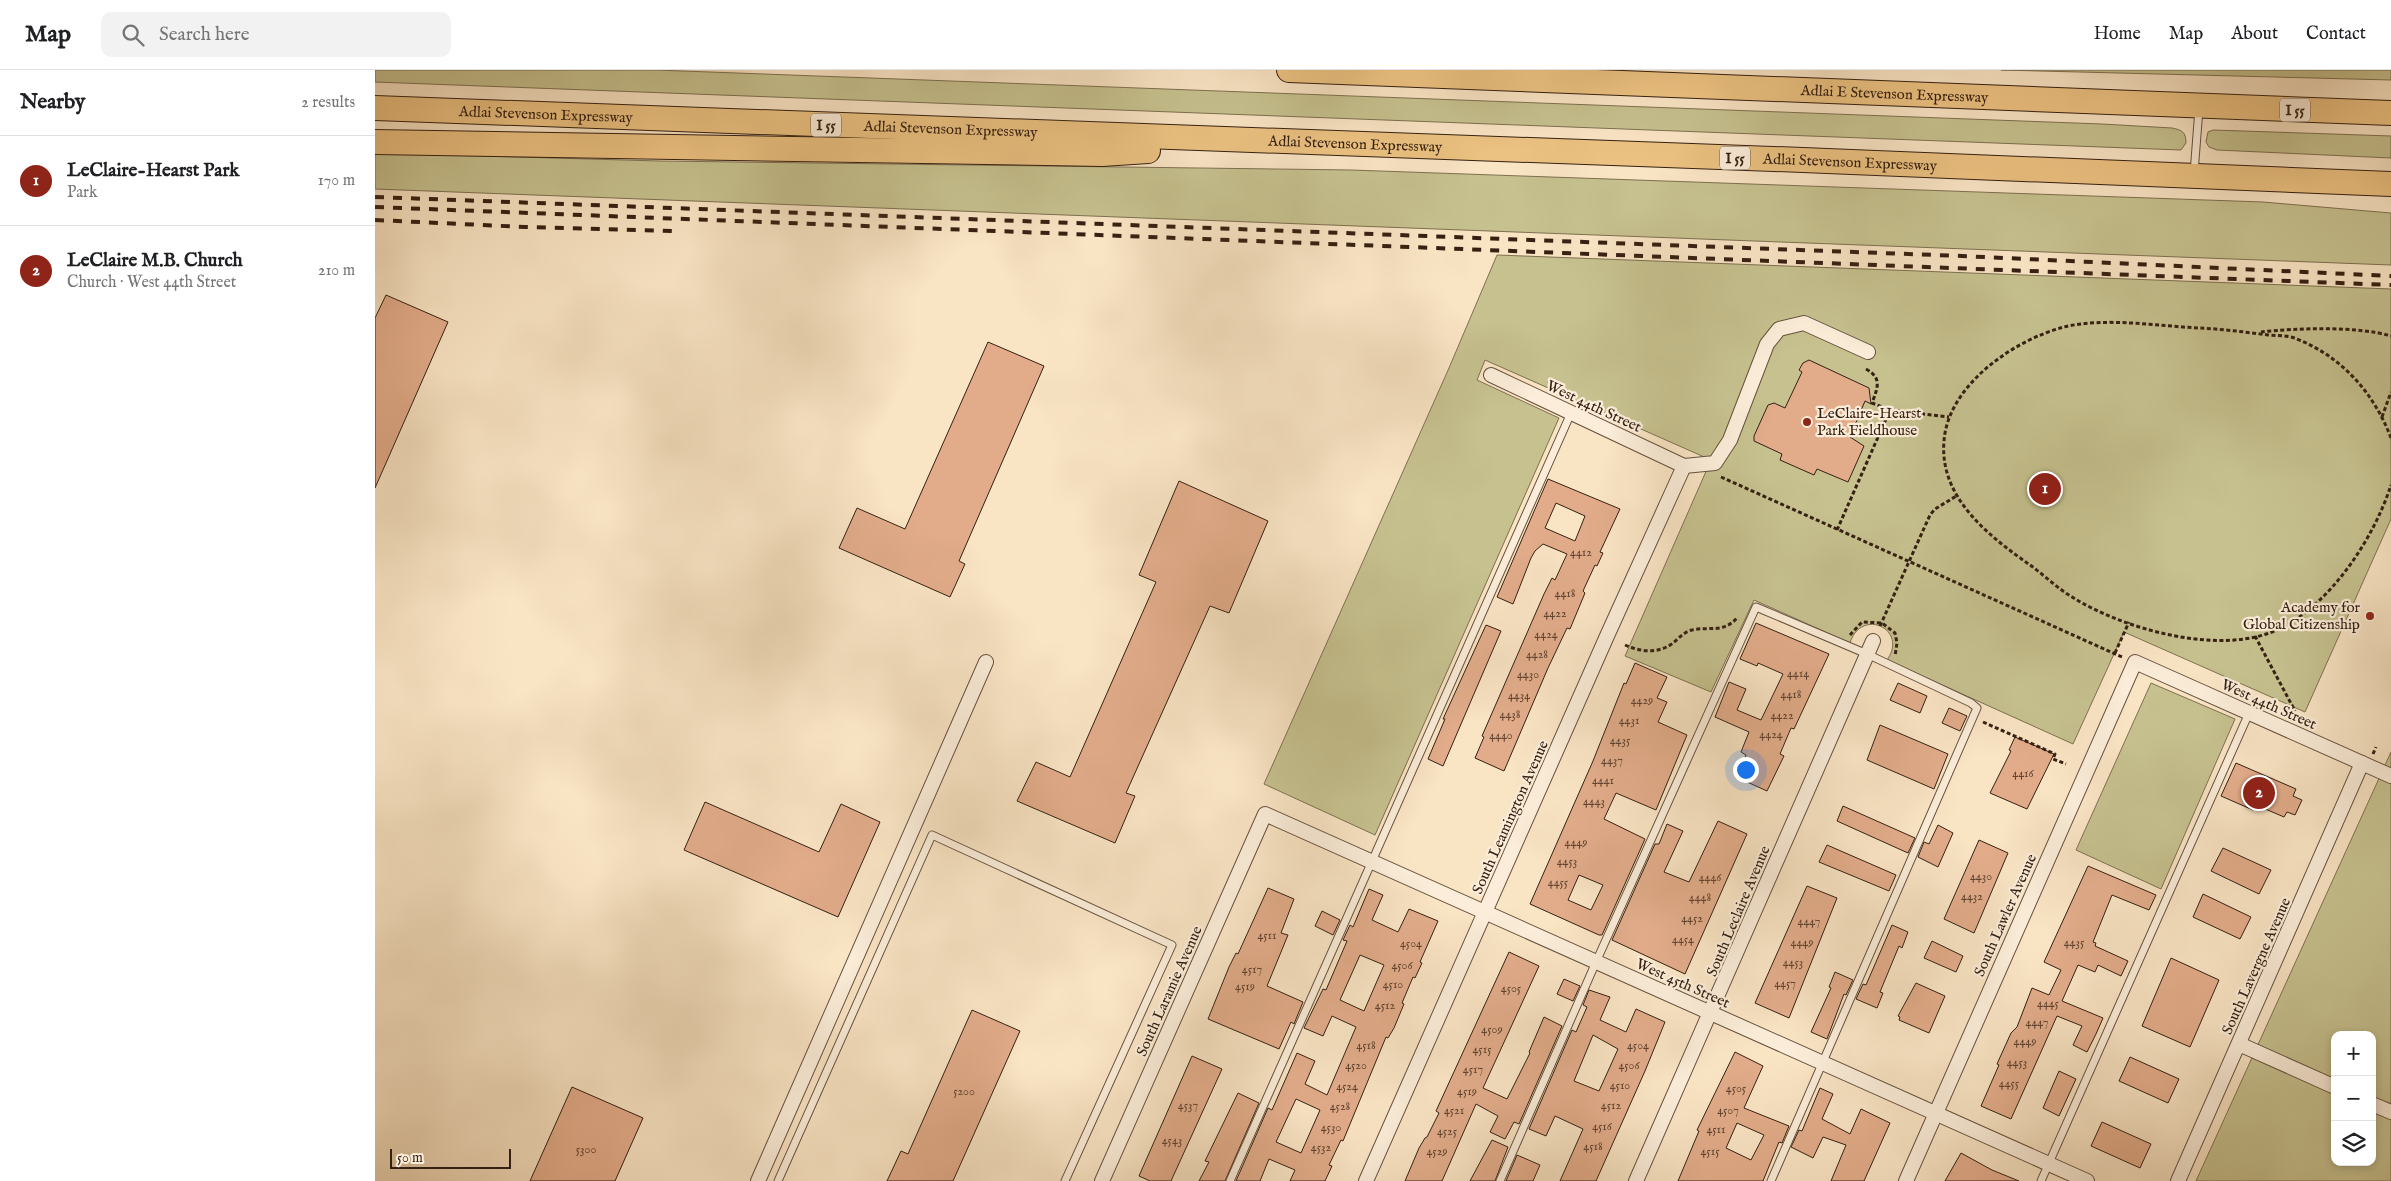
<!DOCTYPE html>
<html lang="en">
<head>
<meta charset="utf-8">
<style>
	body { margin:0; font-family:"IM FELL English",serif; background:#f2f2f2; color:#202124 }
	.controls { position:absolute; right:15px; bottom:15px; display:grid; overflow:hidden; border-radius:10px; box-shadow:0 2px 8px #0003 }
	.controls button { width:45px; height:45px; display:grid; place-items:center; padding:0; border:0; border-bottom:1px solid #e0e0e0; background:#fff; color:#202124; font:25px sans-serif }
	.scale { position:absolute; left:15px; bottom:12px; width:121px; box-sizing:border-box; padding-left:5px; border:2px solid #352012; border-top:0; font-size:14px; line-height:18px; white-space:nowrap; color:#352012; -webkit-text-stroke:4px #fbedd9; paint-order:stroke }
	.you { position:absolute; left:1370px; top:699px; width:18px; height:18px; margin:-12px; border:4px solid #fff; border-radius:50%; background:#1a73e8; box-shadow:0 0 0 8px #1a73e833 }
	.badge { display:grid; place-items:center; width:32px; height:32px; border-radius:50%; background:#8f2418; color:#fff; font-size:16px; font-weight:700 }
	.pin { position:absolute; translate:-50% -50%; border:2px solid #fff; box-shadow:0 1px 5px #0006 }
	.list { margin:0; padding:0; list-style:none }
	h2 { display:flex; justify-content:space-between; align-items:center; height:65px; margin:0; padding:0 20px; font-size:21px }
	h2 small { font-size:16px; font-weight:400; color:#757577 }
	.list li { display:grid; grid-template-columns:32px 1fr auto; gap:15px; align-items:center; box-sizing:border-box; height:90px; padding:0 20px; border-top:1px solid #e0e0e0 }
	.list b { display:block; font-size:19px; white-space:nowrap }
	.list p { margin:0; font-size:16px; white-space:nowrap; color:#757577 }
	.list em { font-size:16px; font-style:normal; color:#757577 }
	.icon { flex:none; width:28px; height:28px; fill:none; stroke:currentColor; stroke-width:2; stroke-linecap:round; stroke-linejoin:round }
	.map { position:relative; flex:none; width:2016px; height:1111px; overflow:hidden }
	header { display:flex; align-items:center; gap:30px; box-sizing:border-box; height:70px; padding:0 25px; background:#fff; border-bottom:1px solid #e0e0e0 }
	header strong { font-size:24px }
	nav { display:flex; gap:28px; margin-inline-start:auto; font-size:18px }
	.search { width:350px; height:45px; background:#f2f2f2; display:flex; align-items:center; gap:12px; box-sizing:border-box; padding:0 18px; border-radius:10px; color:#757577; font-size:19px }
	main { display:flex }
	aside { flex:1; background:#fff }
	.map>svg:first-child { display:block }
	.green { fill:#c6c18f; stroke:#7e7050; fill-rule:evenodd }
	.building { fill:#e2ac8a; stroke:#352012; fill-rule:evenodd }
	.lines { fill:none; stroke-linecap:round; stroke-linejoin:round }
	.lane-casing { stroke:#66513e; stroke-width:9 }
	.street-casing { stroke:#66513e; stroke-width:16 }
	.highway-casing { stroke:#352012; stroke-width:26 }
	.path { stroke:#352012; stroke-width:3; stroke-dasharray:4 2.5; stroke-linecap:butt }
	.lane { stroke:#fbedd9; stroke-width:7 }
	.street { stroke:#fbedd9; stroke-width:14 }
	.highway { stroke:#ecc282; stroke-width:24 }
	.rail { stroke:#352012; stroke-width:4; stroke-dasharray:9 9; stroke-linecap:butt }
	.poi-dot { fill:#8f2418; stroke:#fbedd9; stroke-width:2 }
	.labels { text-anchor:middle; stroke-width:4.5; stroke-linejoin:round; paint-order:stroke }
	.number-label { font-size:12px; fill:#604330 }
	.shield { fill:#fbedd9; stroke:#705e4e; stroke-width:1 }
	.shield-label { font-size:14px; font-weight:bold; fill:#352012 }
	.street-label { font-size:15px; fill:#352012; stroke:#fbedd9 }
	.poi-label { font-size:15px; fill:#352012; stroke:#fbedd9; text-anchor:start }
</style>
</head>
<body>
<header>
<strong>Map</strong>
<div class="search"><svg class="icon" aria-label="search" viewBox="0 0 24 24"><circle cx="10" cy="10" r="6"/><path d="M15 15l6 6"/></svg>Search here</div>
<nav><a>Home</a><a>Map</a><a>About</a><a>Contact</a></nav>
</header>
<main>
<aside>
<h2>Nearby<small>2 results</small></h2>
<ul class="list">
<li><span class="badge">1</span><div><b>LeClaire-Hearst Park</b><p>Park</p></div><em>170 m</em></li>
<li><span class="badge">2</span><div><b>LeClaire M.B. Church</b><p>Church · West 44th Street</p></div><em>210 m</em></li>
</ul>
</aside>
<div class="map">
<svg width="2016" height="1111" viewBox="0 0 2016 1111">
	<rect width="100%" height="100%" fill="#f9e4c4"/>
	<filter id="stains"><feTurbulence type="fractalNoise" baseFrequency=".004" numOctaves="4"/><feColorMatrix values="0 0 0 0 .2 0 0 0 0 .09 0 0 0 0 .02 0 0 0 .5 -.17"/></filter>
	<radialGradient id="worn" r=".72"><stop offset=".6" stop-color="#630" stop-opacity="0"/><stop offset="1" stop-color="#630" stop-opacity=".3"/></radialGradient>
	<g class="green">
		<path d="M0 0H281L1727 54 1797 58C1807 60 1811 62 1811 73L1806 80 0 12Z"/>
		<path d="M1626 0H2016V10Z"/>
		<path d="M1838 60 2016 66V88L1842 80 1834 77 1831 72 1833 62Z"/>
		<path d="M0 83 285 91 976 100 1888 132 2016 143V195L0 119Z"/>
		<path d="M1122 185 2016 219V449L1930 642 1749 562 1698 674 1512 590C1534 559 1486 537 1475 573L1379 530 1336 622 1250 586 1336 390 1110 290 1102 310 1184 348 1000 765 889 714 1074 298Z"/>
		<path d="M1776 613 1860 649 1786 819 1701 780Z"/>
		<path d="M2016 682V1111H1821ZM1960 965H1997V1092H1960Z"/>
	</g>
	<g class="building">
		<path d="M11 225 73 252 0 418V248Z"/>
		<path d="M613 272 669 296 584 491 590 494 575 527 464 478 482 438 530 459Z"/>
		<path d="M1434 290 1494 318 1496 334 1490 331 1475 367 1489 376 1473 412 1442 399 1439 405 1405 390 1407 384 1379 371V366L1393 335 1399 333 1410 338 1427 302 1424 300 1428 293Z"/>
		<path d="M1173 409 1245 439 1225 482 1228 483 1222 496 1220 495 1208 521 1210 523 1195 559 1192 558 1173 598 1129 701 1100 688 1109 667 1107 666 1169 524 1177 508 1180 510 1192 484 1168 474 1160 481 1156 488 1138 534 1122 527ZM1181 433 1210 446 1200 471 1170 458Z"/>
		<path d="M804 411 893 451 854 543 835 536 751 723 760 726 740 773 642 731 661 692 695 707 781 512 764 505Z"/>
		<path d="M1381 553 1454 584 1419 659 1416 658 1405 684 1409 686 1392 721 1361 707 1371 685 1366 682 1374 662 1340 647 1354 612 1371 619 1362 640 1386 650 1408 604 1383 593 1382 596 1365 589Z"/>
		<path d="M1111 555 1126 561 1068 696 1053 689 1070 649H1068Z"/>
		<path d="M1260 593 1292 607 1282 628 1292 632 1283 652 1312 665 1281 740 1241 723 1229 749 1270 769 1227 865H1224L1155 834 1218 691 1249 613 1251 614ZM1204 805 1228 815 1216 840 1193 830Z"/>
		<path d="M1523 613 1552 626 1545 643 1515 630Z"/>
		<path d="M1574 638 1592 646 1585 661 1567 653Z"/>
		<path d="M1505 655 1573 684 1559 719 1492 690Z"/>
		<path d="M1640 667 1679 684 1652 739 1615 723 1636 681 1634 680Z"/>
		<path d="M1861 693 1921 719 1918 726 1927 730 1920 745 1912 742 1909 747 1881 735 1878 740 1846 726Z"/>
		<path d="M330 732 444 782 466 734 505 752 463 847 309 780Z"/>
		<path d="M1468 736 1540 768 1533 783 1462 751Z"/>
		<path d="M1343 751 1372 764 1310 904 1237 870 1280 774H1284L1292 754 1308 761 1289 802 1314 812Z"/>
		<path d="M1563 755 1578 763 1563 797 1543 787 1549 772 1554 774Z"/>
		<path d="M1604 770 1633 783 1599 863 1569 849Z"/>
		<path d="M1452 775 1521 805 1514 821 1444 792Z"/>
		<path d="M1848 778 1896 800 1884 824 1836 801Z"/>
		<path d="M1713 796 1781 825 1774 840 1737 825 1718 872 1721 873 1720 876 1753 891 1746 906 1723 895 1720 902 1703 895 1687 931 1728 948 1721 964 1712 982 1698 975 1707 956 1682 946 1636 1049 1606 1036 1624 995 1622 994 1636 963 1642 957 1657 918 1674 925 1686 900 1669 892Z"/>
		<path d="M1432 816 1462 828 1414 948 1380 933Z"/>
		<path d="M893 818 919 829 906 863 913 865 892 916 928 932 919 954 916 952 904 979 833 949 854 897 861 883 863 884Z"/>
		<path d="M994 819 1008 825 997 850 1023 862 1034 839 1063 851 1045 892 1047 893 1040 908 1038 907 1027 933 1029 934 1019 958 1013 968 1011 967 968 1071 966 1070 954 1095 957 1096 950 1111H915L920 1100 894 1089 885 1111H861L893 1038 897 1040 922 983 940 991 930 1014 952 1025 981 957 957 946 948 966 929 958 948 919 951 920 972 871 968 870 975 855 978 857ZM985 885 1009 895 989 941 965 930ZM921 1029 945 1040 926 1083 901 1072Z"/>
		<path d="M1828 824 1876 847 1865 869 1818 847Z"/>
		<path d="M947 841 965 850 958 865 940 856Z"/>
		<path d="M1517 855 1533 862 1527 878 1524 876 1505 922 1508 923 1502 938 1481 929 1488 914 1491 915Z"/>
		<path d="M1557 871 1588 886 1581 902 1549 888Z"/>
		<path d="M1134 882 1164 896 1108 1018 1132 1029 1155 983 1154 982 1169 947 1187 956 1144 1054 1139 1052 1130 1069 1115 1062 1123 1046 1101 1034 1067 1111H1030L1044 1078 1050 1068 1052 1067 1064 1043 1061 1041Z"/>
		<path d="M1796 888 1844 910 1815 977 1767 956Z"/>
		<path d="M1460 902 1478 910 1471 925 1469 924 1452 969 1436 962 1456 918 1454 917Z"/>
		<path d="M1189 909 1205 916 1198 931 1182 924Z"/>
		<path d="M1541 913 1570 926 1554 963 1524 950 1525 947 1523 946Z"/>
		<path d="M1214 920 1235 927 1225 950 1251 962 1261 939 1290 952 1270 1001 1221 1111H1185L1208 1059 1180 1046 1171 1066 1154 1059 1197 960 1201 962 1212 937 1208 935ZM1218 965 1243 979 1224 1021 1199 1011Z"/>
		<path d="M597 940 645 961 578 1111H512L526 1081 533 1084Z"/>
		<path d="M1360 982 1388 996 1369 1038 1414 1056 1407 1073 1404 1072 1388 1111H1303L1324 1061 1322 1060ZM1362 1053 1389 1065 1376 1090 1351 1078Z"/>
		<path d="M817 986 847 999 796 1111H775L764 1106Z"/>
		<path d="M1755 987 1804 1009 1793 1033 1744 1011Z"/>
		<path d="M1684 1001 1701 1009 1684 1046 1668 1038Z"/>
		<path d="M197 1017 268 1048 240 1111H155Z"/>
		<path d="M1445 1018 1458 1024 1447 1049 1475 1064 1486 1039 1515 1053 1489 1111H1456L1471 1075 1448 1067 1438 1088 1416 1077 1424 1060 1427 1061Z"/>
		<path d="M863 1023 884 1033 850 1111H824L834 1092 830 1091Z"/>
		<path d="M1727 1052 1776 1074 1765 1098 1716 1076Z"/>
		<path d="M1117 1070 1133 1077 1120 1111H1095Z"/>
		<path d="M1586 1083 1617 1100 1644 1111H1570Z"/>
		<path d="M1142 1085 1165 1095 1158 1111H1131Z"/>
	</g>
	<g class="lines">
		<g class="lane-casing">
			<g id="lane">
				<path d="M1819 103 1824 39"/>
				<path d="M403 1111 557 765 797 875 690 1111"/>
				<path d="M855 1111 1196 343"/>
				<path d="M1125 1111 1221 892 1381 537 1492 584 1596 633 1602 638 1396 1111"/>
				<path d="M1666 1111 1874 643"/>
			</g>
		</g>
		<g class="street-casing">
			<g id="street">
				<path d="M1116 305 1309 396"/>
				<path d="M1309 396 1340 393 1355 370 1392 274 1404 259 1429 253 1493 282"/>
				<path d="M1864 974 1960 1017"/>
				<path d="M1997 1034 2016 1042"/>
				<path d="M383 1111 611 592"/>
				<path d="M727 1111 890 744 1712 1111"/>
				<path d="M991 1111 1232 566 1309 396"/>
				<path d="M1261 1111 1498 571"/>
				<path d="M1531 1111 1760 592 2016 706"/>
				<path d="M1803 1111 1987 693"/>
			</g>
		</g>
		<g class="highway-casing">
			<g id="highway">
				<path id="s1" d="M914 0 2016 43"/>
				<path id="s2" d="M0 38 1428 90 2016 114"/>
				<path d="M0 72 727 84 773 81"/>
			</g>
		</g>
		<g class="path">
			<path d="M1886 262C1921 258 1983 256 2016 266"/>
			<path d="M1491 299C1507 308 1503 317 1497 333L1515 340"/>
			<path d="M2007 347 2016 322"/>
			<path d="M2016 368C1999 323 1967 287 1922 269 1914 265 1903 266 1893 265 1870 262 1847 259 1824 258 1782 256 1730 247 1689 257 1639 270 1573 315 1569 371 1564 428 1614 466 1655 495 1669 505 1682 518 1697 527 1748 559 1846 587 1904 559 1956 534 1999 468 2016 415"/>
			<path d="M1346 407 1747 587"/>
			<path d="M1462 460 1515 340 1574 347"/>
			<path d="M1505 556 1555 445 1560 439 1583 425"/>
			<path d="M1475 565 1487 552 1507 553 1520 563 1522 573 1520 586"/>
			<path d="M1880 566 1920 641"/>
			<path d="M1250 575C1265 582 1284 584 1298 573 1304 568 1309 562 1317 560 1335 556 1348 564 1363 547"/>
			<path d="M1740 583 1754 552"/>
			<path d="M1608 652 1680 684 1678 689 1691 694"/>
			<path d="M1998 684 2001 677"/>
		</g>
		<use href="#lane" class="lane"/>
		<use href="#street" class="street"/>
		<use href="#highway" class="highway"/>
		<g class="rail">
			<path d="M0 127 1587 186 2016 206"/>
			<path d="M0 137 2016 215"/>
			<path d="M0 150 150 157 299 161"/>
		</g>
	</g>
	<g class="poi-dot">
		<circle cx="1432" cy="352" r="5"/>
		<circle cx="1995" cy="546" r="5"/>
	</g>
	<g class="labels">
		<g class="number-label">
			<text x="1206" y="486">4412</text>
			<text x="1190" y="527">4418</text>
			<text x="1180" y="547">4422</text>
			<text x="1171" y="568">4424</text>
			<text x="1162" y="588">4428</text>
			<text x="1423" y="607">4414</text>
			<text x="1153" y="608">4430</text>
			<text x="1416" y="628">4418</text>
			<text x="1144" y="629">4434</text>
			<text x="1267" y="634">4429</text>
			<text x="1135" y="648">4438</text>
			<text x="1407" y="649">4422</text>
			<text x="1254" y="654">4431</text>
			<text x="1396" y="668">4424</text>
			<text x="1126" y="669">4440</text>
			<text x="1245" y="674">4435</text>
			<text x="1237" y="694">4437</text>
			<text x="1648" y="707">4416</text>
			<text x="1228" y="714">4441</text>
			<text x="1219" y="735">4443</text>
			<text x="1201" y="776">4449</text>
			<text x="1192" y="795">4453</text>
			<text x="1606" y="810">4430</text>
			<text x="1335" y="811">4446</text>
			<text x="1183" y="816">4455</text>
			<text x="1597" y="830">4432</text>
			<text x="1325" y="831">4448</text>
			<text x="1317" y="852">4452</text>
			<text x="1434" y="855">4447</text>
			<text x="892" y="869">4511</text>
			<text x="1308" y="873">4454</text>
			<text x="1427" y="876">4449</text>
			<text x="1699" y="876">4435</text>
			<text x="1036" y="877">4504</text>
			<text x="1418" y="896">4453</text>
			<text x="1027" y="899">4506</text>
			<text x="877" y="903">4517</text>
			<text x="1410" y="917">4457</text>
			<text x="1018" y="918">4510</text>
			<text x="870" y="920">4519</text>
			<text x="1136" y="922">4505</text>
			<text x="1673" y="937">4445</text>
			<text x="1010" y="939">4512</text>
			<text x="1662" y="956">4447</text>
			<text x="1117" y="963">4509</text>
			<text x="1650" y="975">4449</text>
			<text x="991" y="979">4518</text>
			<text x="1263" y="979">4504</text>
			<text x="1107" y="983">4515</text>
			<text x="1642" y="996">4453</text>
			<text x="981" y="999">4520</text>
			<text x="1254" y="999">4506</text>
			<text x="1098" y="1003">4517</text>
			<text x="1634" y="1017">4455</text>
			<text x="1245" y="1019">4510</text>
			<text x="972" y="1020">4524</text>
			<text x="1361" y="1022">4505</text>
			<text x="589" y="1025">5200</text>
			<text x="1092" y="1025">4519</text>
			<text x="813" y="1039">4537</text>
			<text x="1236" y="1039">4512</text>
			<text x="965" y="1040">4528</text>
			<text x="1079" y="1044">4521</text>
			<text x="1353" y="1044">4507</text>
			<text x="1227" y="1060">4516</text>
			<text x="956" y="1061">4530</text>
			<text x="1341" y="1063">4511</text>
			<text x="1072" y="1065">4525</text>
			<text x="797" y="1074">4543</text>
			<text x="1218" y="1080">4518</text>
			<text x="946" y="1081">4532</text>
			<text x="211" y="1083">5300</text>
			<text x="1062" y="1085">4529</text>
			<text x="1335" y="1085">4515</text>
		</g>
		<g class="shield">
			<rect x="1905" y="28.5" width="30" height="23" rx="4"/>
			<rect x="436" y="43.5" width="30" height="23" rx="4"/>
			<rect x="1345" y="76.5" width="30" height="23" rx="4"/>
		</g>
		<g class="shield-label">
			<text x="1920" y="45">I 55</text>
			<text x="451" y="60">I 55</text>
			<text x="1360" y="93">I 55</text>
		</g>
		<g class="street-label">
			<text dy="5" stroke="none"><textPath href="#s1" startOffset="606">Adlai E Stevenson Expressway</textPath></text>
			<text dy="5" stroke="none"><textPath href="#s2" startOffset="171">Adlai Stevenson Expressway</textPath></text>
			<text dy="5" stroke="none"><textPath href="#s2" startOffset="576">Adlai Stevenson Expressway</textPath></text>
			<text dy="5" stroke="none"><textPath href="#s2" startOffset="981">Adlai Stevenson Expressway</textPath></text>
			<text dy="5" stroke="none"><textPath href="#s2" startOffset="1476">Adlai Stevenson Expressway</textPath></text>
			<text transform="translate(1219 336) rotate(25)" y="5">West 44th Street</text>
			<text transform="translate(1894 634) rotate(24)" y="5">West 44th Street</text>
			<text transform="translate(1135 747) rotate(-66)" y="5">South Leamington Avenue</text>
			<text transform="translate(1363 841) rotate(-67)" y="5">South Leclaire Avenue</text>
			<text transform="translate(1630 845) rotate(-66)" y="5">South Lawler Avenue</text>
			<text transform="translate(1881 896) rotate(-66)" y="5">South Lavergne Avenue</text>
			<text transform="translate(1308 913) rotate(24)" y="5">West 45th Street</text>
			<text transform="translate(794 921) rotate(-66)" y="5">South Laramie Avenue</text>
		</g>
		<g class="poi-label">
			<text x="1442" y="348">LeClaire-Hearst<tspan x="1442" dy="17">Park Fieldhouse</tspan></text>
			<text x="1985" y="542" text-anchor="end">Academy for<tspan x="1985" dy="17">Global Citizenship</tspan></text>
		</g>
	</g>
	<rect width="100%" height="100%" filter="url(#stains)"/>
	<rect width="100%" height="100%" fill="url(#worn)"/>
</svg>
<div class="controls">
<button>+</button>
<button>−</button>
<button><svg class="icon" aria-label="layers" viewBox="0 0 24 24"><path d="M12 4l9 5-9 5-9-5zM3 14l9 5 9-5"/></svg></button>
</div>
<div class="scale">50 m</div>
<div class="you"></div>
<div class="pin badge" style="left:1670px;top:419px">1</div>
<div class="pin badge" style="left:1884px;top:723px">2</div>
</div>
</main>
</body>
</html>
